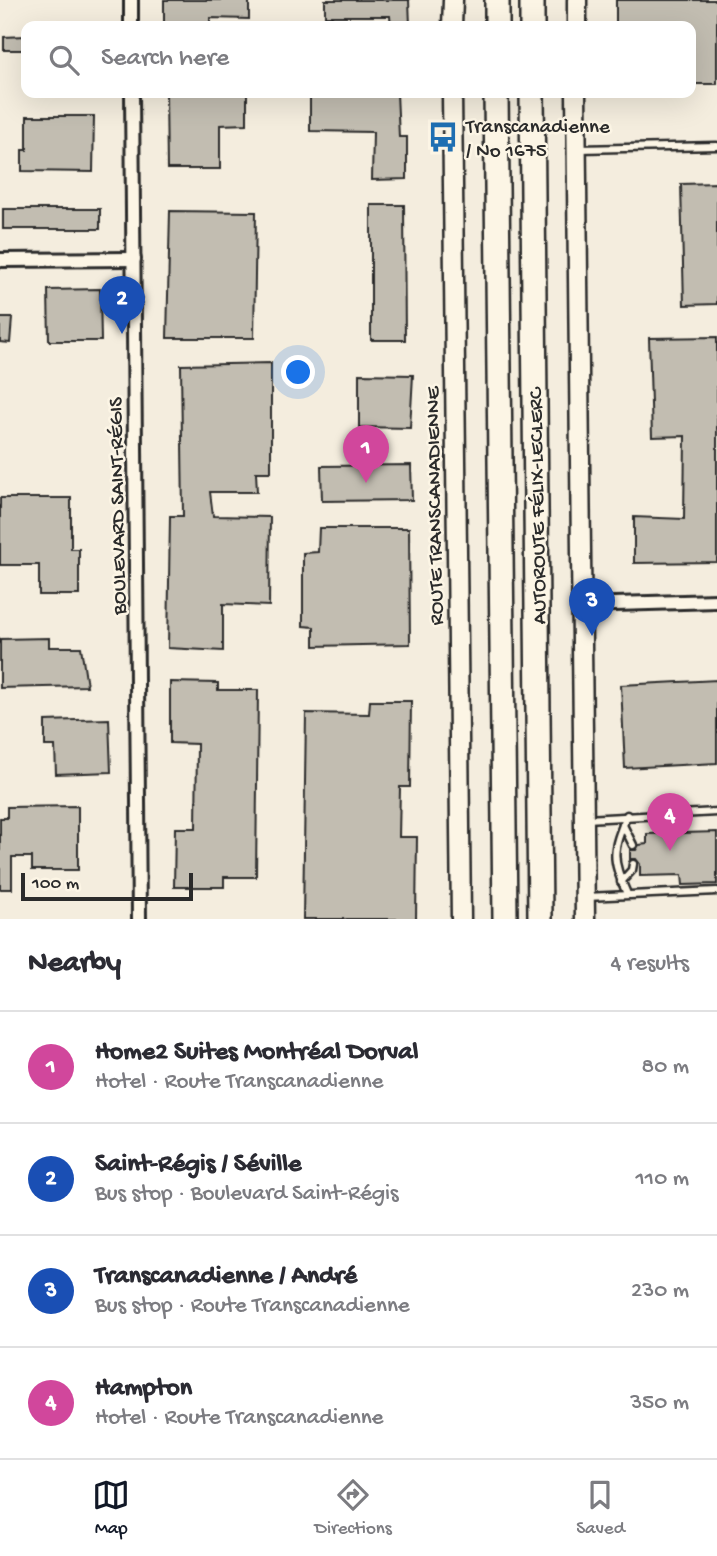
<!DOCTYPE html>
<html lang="en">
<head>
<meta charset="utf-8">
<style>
	body { margin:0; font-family:"Gochi Hand",sans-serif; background:#f2f2f3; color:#2b2b33 }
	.scale { position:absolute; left:21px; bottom:18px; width:172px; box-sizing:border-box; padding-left:7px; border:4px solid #2b2b2b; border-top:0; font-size:19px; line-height:24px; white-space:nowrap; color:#2b2b2b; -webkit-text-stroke:5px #fcf5e5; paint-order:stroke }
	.you { position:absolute; left:299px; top:373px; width:24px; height:24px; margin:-18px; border:5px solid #fff; border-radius:50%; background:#1a73e8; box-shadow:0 0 0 10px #1a73e833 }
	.badge { display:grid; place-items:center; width:46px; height:46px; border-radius:50%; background:#111827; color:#fff; font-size:23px; font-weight:700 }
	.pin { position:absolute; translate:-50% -58px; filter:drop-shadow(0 2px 4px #0008) }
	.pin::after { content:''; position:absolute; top:37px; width:24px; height:21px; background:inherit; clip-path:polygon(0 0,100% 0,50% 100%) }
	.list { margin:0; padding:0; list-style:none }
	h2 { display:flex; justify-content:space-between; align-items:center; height:91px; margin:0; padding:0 28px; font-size:30px }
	h2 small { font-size:23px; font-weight:400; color:#7c7c81 }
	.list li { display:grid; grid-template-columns:46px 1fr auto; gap:21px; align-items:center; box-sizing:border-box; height:112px; padding:0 28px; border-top:2px solid #e1e1e2 }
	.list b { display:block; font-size:26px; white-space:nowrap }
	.list p { margin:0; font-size:23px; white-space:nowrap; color:#7c7c81 }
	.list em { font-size:23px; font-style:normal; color:#7c7c81 }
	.icon { flex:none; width:38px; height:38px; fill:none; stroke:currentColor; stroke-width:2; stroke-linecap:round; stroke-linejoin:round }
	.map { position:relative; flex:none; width:717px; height:919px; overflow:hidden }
	.search { position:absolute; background:#fff; box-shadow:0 7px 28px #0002; left:21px; right:21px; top:21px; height:77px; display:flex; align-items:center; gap:18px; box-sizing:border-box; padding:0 24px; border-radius:14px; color:#7c7c81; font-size:26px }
	.sheet { height:539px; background:#fff }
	nav { display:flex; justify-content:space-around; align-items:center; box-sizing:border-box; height:98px; border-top:2px solid #e1e1e2; background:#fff; font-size:19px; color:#7c7c81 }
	nav a { display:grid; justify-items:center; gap:4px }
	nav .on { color:#111827 }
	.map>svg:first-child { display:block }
	.building { fill:#c2bdb1; stroke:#2b2b2b; stroke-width:2 }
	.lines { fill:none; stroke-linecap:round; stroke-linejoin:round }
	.service-casing { stroke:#2b2b2b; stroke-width:11 }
	.minor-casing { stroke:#2b2b2b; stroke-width:18 }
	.secondary-casing { stroke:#2b2b2b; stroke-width:23 }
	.motorway-casing { stroke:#2b2b2b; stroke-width:28 }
	.service { stroke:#fcf5e5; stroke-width:6 }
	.minor { stroke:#fcf5e5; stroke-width:12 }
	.secondary { stroke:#fcf5e5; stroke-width:18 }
	.motorway { stroke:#fcf5e5; stroke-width:23 }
	.labels { text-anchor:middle; stroke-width:5; stroke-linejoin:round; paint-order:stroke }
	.poi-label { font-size:21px; fill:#2b2b2b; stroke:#fcf5e5; text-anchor:start }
	.street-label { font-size:21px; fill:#2b2b2b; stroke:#fcf5e5 }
</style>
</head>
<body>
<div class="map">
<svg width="717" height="919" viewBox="0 0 717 919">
	<rect width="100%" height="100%" fill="#f4edde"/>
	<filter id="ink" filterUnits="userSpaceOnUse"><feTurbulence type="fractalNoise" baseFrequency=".0143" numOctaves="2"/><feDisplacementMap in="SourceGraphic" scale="14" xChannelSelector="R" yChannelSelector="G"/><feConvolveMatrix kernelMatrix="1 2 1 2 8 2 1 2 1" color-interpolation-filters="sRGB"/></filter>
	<g filter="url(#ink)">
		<g class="building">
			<path d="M164 0H249V19L210 18V26H164Z"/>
			<path d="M325 0H409L410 26H391L390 16H325Z"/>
			<path d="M616 0H717V84H691V26H616Z"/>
			<path d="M26 36V50H4V37Z"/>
			<path d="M166 93H247V124L220 125V169H167Z"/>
			<path d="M310 93H397L399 137H407V179L372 180 373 132 310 131Z"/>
			<path d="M27 116H94L93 172 22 171V150H27Z"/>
			<path d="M717 183V304L684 305 681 184Z"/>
			<path d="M371 205H404L405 340H371Z"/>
			<rect x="3" y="209" width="97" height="20"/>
			<path d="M170 211 256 212 254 338H167Z"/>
			<path d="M100 289 101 341H49L48 290Z"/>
			<path d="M0 318H12L10 343 0 342Z"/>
			<path d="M717 337V562L634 563V517L684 519 685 436 652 437 649 338Z"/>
			<path d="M271 363V472H256L257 492H210L213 516 270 517 269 606 223 604V651L168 648 170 516H183L181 365Z"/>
			<path d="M359 374 413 375 410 428 359 427Z"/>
			<path d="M411 465 412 500 322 501 321 466Z"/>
			<path d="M0 498H71V549H79V595H39V565H0Z"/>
			<path d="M319 528H409L410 644 314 646V627L303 626V553L318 552Z"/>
			<path d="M49 638V647H81L87 686 0 688V639Z"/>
			<path d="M717 680V763L625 768 621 685Z"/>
			<path d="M170 682 218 683V690H258L256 877H224V887H174L175 828H196L197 744 170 743Z"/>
			<path d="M370 701H411L410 787H400L399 837H417L416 919H303L306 713 369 714Z"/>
			<path d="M109 719 111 772 56 774 55 746H45V721Z"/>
			<path d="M78 806V870H32V857H12V889H0V818H7V807Z"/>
			<path d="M717 832V884L683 885 682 875 640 876V864L636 859H630V850H636L639 845 647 844V834Z"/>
		</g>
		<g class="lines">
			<g class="service-casing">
				<g id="service">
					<path d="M579 149 717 146"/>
					<path d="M586 819 717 812"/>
					<path d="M623 825 633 845"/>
					<path d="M621 882 632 870 633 864"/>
					<path d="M627 894C611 857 612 852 627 815"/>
					<path d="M586 897 717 891"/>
				</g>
			</g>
			<g class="minor-casing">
				<g id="minor">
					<path d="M131 0V26"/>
					<path d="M132 93 139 919"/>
					<path d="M0 260 134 259"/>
					<path d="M581 605 717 601"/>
				</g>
			</g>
			<g class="secondary-casing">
				<g id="secondary">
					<path d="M452 26 453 0"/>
					<path d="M577 26V0"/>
					<path d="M452 93 461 919"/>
					<path d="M576 93 585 919"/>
				</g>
			</g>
			<g class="motorway-casing">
				<g id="motorway">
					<path d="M497 26V0"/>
					<path d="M532 26V0"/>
					<path d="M496 93 505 919"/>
					<path d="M532 93 540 919"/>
				</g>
			</g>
			<use href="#service" class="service"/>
			<use href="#minor" class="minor"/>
			<use href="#secondary" class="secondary"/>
			<use href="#motorway" class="motorway"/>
		</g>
	</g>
	<defs>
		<g id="bus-bare" transform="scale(2.415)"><path d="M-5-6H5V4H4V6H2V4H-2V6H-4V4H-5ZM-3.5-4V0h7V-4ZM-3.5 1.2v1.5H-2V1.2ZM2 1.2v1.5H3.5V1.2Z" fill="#1f6fb2" stroke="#fcf5e5" stroke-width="2.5" paint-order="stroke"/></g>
	</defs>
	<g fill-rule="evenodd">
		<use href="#bus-bare" x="443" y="137"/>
	</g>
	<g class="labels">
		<g class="poi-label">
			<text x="466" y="132">Transcanadienne<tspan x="466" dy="24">/ No 1675</tspan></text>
		</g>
		<g class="street-label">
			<text transform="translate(116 506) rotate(-91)" y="7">BOULEVARD SAINT-RÉGIS</text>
			<text transform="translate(433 506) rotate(-91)" y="7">ROUTE TRANSCANADIENNE</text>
			<text transform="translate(536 506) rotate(-91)" y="7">AUTOROUTE FÉLIX-LECLERC</text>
		</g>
	</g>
</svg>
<div class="scale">100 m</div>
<div class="you"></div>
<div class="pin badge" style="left:366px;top:483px;background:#d1479c">1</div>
<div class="pin badge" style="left:122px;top:334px;background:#1a4fb4">2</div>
<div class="pin badge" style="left:592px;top:636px;background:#1a4fb4">3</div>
<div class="pin badge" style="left:670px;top:851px;background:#d1479c">4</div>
<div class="search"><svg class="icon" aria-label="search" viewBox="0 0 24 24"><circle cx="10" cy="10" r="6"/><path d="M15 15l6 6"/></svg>Search here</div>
</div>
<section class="sheet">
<h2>Nearby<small>4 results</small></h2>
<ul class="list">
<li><span class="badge" style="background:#d1479c">1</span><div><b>Home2 Suites Montréal Dorval</b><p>Hotel · Route Transcanadienne</p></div><em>80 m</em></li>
<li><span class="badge" style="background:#1a4fb4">2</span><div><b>Saint-Régis / Séville</b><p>Bus stop · Boulevard Saint-Régis</p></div><em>110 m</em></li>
<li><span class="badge" style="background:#1a4fb4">3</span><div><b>Transcanadienne / André</b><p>Bus stop · Route Transcanadienne</p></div><em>230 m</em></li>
<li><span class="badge" style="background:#d1479c">4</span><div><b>Hampton</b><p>Hotel · Route Transcanadienne</p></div><em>350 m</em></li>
</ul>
</section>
<nav>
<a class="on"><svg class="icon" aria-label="map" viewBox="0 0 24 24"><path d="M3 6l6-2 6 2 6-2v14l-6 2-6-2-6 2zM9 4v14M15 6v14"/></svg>Map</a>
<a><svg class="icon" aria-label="directions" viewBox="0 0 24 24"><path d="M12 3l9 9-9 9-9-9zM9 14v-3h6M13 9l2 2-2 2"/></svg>Directions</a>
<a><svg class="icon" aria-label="saved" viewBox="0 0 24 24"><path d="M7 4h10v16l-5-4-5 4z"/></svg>Saved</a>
</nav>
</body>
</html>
